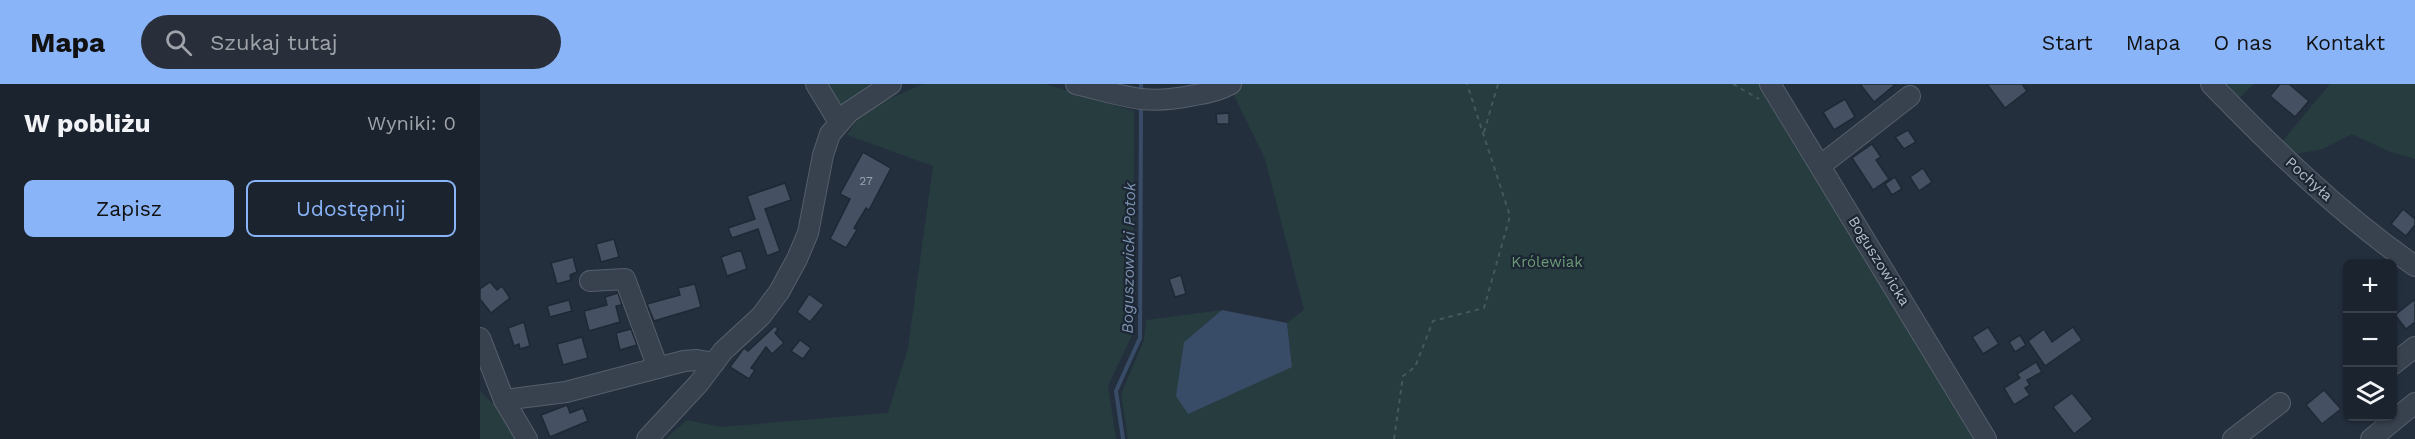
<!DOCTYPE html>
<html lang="pl">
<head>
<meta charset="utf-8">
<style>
	body { margin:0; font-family:"Work Sans",sans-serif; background:#282f3a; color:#f1f3f6 }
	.controls { position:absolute; right:18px; bottom:18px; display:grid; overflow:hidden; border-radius:9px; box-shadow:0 2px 4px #0004 }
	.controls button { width:54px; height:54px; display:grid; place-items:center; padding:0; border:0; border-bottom:2px solid #39404a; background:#1b232e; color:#f1f3f6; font:30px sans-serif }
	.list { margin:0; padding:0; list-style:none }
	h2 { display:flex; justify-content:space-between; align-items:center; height:78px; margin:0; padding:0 24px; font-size:26px }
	h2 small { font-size:20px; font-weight:400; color:#a0a4aa }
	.actions { display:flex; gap:12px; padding:18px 24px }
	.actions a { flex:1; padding:14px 0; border:2px solid #8ab4f8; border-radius:9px; text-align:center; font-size:21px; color:#8ab4f8 }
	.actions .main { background:#8ab4f8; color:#111 }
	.icon { flex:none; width:33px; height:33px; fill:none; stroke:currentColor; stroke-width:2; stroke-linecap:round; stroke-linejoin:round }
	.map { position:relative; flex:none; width:1935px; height:355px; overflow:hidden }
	header { display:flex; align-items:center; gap:36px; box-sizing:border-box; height:84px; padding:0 30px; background:#8ab4f8; color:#111 }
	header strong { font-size:28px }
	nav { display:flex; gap:33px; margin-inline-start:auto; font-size:21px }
	.search { width:420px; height:54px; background:#282f3a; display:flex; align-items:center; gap:15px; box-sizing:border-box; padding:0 21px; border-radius:33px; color:#a0a4aa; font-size:22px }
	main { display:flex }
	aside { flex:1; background:#1b232e }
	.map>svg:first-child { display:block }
	.green { fill:#263c3f }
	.water { fill:#394c67 }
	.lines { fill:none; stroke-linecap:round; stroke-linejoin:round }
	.stream { stroke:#394c67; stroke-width:4 }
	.building { fill:#455162; stroke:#1f2835; stroke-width:1.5 }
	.minor-casing { stroke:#565f6c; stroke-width:22 }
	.path { stroke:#44595c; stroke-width:2; stroke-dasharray:4.5 4.5; stroke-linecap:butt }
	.minor { stroke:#38414e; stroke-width:20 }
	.labels { text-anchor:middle; stroke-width:4.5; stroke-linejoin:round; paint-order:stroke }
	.number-label { font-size:12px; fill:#98a1af }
	.street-label { font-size:15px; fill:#b4bcc9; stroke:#1d2633 }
	.park-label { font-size:15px; fill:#6b9a76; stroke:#1d2633 }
	.water-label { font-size:16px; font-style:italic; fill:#7c92b1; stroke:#1d2633 }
</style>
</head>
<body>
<header>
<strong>Mapa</strong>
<div class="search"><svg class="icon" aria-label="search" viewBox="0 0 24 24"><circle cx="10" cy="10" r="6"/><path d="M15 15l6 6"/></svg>Szukaj tutaj</div>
<nav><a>Start</a><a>Mapa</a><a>O nas</a><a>Kontakt</a></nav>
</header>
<main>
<aside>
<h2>W pobliżu<small>Wyniki: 0</small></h2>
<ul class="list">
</ul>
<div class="actions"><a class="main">Zapisz</a><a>Udostępnij</a></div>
</aside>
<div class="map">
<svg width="1935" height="355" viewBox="0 0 1935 355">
	<rect width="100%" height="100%" fill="#242f3e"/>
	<g class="green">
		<path d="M339 0H390L355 32Z"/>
		<path d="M443 0H565L654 27 653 249 628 302 636 355H185L207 336 241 343 408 329 428 264 453 82 367 51 382 27Z"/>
		<path d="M761 0H1280L1493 355H648L641 310 664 256 666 236 742 226 704 258 812 283 807 239 824 226 785 75 753 9Z"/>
		<path d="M1739 0H1774L1756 17Z"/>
		<path d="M1850 0H1935V75L1908 67 1872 50 1843 65 1810 71 1800 60Z"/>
		<path d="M0 307 27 334 45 355H0Z"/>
	</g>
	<path class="water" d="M742 226 807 239 812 283 708 330 696 312 704 258Z"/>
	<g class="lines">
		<g class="stream">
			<path d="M661 8V0"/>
			<path d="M643 355 636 307 660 254 661 24"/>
		</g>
	</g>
	<g class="building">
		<path d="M1380 0H1416L1394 18Z"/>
		<path d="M1507 0H1542L1547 7 1525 24Z"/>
		<path d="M1800 0H1809L1829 17 1815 33 1790 12Z"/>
		<path d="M1365 15 1375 33 1354 46 1343 28Z"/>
		<path d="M749 29V40H737L736 30Z"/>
		<path d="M1428 46 1436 58 1424 65 1415 53Z"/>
		<path d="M1392 60 1401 73 1396 76 1409 95 1393 106 1372 74Z"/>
		<path d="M383 68 411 84 389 126 386 124 374 144 377 146 366 164 350 155 370 115 360 110Z"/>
		<path d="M1443 84 1452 98 1439 107 1430 93Z"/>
		<path d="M1415 93 1422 105 1412 111 1405 100Z"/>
		<path d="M305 99 311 116 285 125 300 167 287 172 278 145 252 154 248 144 275 135 267 112Z"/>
		<path d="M1923 125 1935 135V141L1926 152 1911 140Z"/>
		<path d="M134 155 139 173 121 178 116 160Z"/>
		<path d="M261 166 267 185 247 192 241 173Z"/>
		<path d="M93 173 97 188 90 191 91 196 77 200 71 179Z"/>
		<path d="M701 191 706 210 695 213 689 195Z"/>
		<path d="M10 198 17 206 22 202 30 214 11 229 0 215V205Z"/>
		<path d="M215 200 221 223 174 237 167 220 200 211 198 204Z"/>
		<path d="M138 209 142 221 136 222 140 238 109 247 104 227 127 221 125 213Z"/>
		<path d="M329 210 344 221 330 238 317 228Z"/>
		<path d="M1935 215V238L1926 245 1915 231Z"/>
		<path d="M89 216 92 227 70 233 67 222Z"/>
		<path d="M44 238 50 262 40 265 39 260 34 262 28 244Z"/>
		<path d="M295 242 298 245 295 249 304 259 292 270 286 263 271 284 275 286 269 295 250 283 264 264 268 267Z"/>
		<path d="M1508 243 1519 260 1503 270 1492 253Z"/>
		<path d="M1593 243 1602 256 1565 282 1548 257 1564 245 1572 258Z"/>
		<path d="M151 245 157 261 140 266 136 249Z"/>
		<path d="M1540 251 1546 261 1535 268 1529 258Z"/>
		<path d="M102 253 108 274 83 281 77 260Z"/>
		<path d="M320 256 331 264 323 275 311 267Z"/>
		<path d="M1556 278 1562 288 1547 296 1550 301 1545 304 1550 311 1534 321 1524 304 1540 294 1537 290Z"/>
		<path d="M1844 306 1861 325 1842 340 1826 321Z"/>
		<path d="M1592 309 1613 335 1594 350 1573 323Z"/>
		<path d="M87 321 90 329 103 324 108 337 70 353 61 331Z"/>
	</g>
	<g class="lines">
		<g class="minor-casing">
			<g id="minor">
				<path d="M336 0 359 38"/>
				<path d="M596 0C646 12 663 22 715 11 728 9 740 6 751 0"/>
				<path d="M1290 0 1506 355"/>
				<path d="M1731 0C1794 65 1860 130 1935 182"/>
				<path d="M1340 82 1430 12"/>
				<path d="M110 197 145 195 178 284"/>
				<path d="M0 254 24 316 47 355"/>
				<path d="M1912 281 1935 263"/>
				<path d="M24 316 86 308 204 277 217 276 234 279"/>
				<path d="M167 355 219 299 243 267 281 232 299 208 317 175 328 149 343 71 350 50 369 28 411 0"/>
				<path d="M1753 355 1800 319"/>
				<path d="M1891 355 1935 319"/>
			</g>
		</g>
		<g class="path">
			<path d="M1253 0 1279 15"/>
			<path d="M1004 48 1018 0"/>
			<path d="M914 355 923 292 935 283 953 237 1004 224 1030 132 987 0"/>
		</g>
		<use href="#minor" class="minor"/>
	</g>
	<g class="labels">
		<g class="number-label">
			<text x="386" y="101">27</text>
		</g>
		<g class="street-label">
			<text transform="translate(1829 95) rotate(42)" y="5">Pochyła</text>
			<text transform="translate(1399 177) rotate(58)" y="5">Boguszowicka</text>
		</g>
		<g class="park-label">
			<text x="1067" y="183">Królewiak</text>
		</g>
		<g class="water-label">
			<text transform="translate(648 174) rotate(-89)" y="6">Boguszowicki Potok</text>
		</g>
	</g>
</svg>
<div class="controls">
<button>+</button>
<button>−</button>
<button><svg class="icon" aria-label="layers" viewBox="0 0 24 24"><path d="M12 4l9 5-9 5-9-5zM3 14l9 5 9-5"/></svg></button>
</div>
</div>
</main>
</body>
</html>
